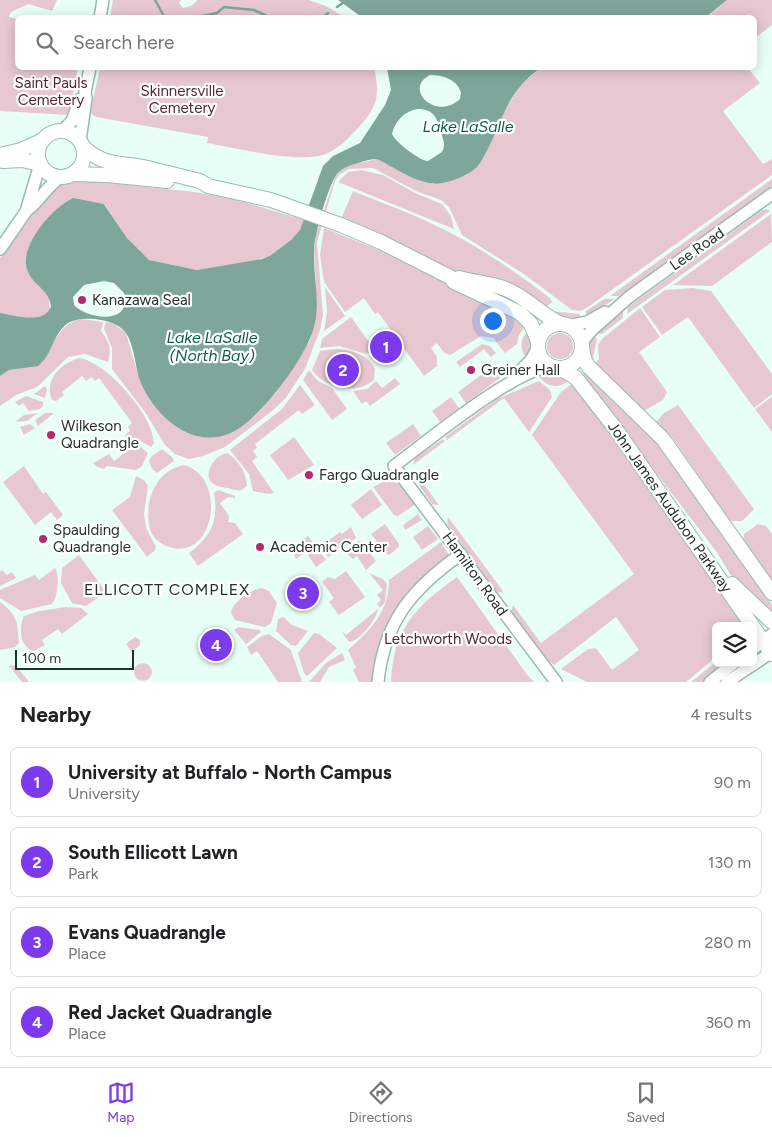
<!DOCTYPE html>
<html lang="en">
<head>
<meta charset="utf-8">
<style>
	body { margin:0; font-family:Figtree,sans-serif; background:#f6f6f6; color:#202124 }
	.controls { position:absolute; right:15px; bottom:15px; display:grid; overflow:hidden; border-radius:8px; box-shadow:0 2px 12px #0003 }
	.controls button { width:45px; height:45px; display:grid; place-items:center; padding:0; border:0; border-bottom:1px solid #e0e0e0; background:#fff; color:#202124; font:25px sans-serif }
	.scale { position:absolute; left:15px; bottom:12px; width:119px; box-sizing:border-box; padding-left:5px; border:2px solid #22312c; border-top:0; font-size:14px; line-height:18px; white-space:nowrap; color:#22312c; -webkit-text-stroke:4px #fff; paint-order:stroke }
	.you { position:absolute; left:492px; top:320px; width:18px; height:18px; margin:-12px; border:4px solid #fff; border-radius:50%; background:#1a73e8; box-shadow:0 0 0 8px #1a73e833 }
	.badge { display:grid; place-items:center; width:32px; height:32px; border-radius:50%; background:#7c3aed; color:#fff; font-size:16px; font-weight:700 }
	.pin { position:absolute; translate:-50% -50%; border:2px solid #fff; box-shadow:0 1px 5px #0006 }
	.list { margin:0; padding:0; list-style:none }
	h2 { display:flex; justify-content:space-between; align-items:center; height:65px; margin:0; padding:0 20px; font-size:21px }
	h2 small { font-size:16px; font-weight:400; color:#757577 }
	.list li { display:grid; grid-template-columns:32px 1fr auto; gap:15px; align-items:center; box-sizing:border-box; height:70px; margin:0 10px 10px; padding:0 10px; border:1px solid #e0e0e0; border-radius:8px }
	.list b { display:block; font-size:19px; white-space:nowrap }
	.list p { margin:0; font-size:16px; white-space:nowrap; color:#757577 }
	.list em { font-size:16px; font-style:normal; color:#757577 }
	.icon { flex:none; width:28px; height:28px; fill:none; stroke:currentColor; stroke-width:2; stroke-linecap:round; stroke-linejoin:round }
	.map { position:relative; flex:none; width:772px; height:682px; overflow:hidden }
	.search { position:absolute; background:#fff; box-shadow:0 2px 12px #0003; left:15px; right:15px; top:15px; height:55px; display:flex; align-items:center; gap:12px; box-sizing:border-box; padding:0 18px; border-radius:8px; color:#757577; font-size:19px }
	.sheet { height:385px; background:#fff }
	nav { display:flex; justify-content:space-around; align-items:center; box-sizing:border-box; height:70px; border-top:1px solid #e0e0e0; background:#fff; font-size:14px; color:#757577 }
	nav a { display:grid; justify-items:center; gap:2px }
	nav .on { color:#7c3aed }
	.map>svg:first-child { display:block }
	.green { fill:#e7c8d1 }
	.water { fill:#7ea69a; fill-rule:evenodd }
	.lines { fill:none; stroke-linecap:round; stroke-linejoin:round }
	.stream { stroke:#7ea69a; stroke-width:2.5 }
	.minor-casing { stroke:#96bcb0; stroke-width:14 }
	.major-casing { stroke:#96bcb0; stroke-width:16 }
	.minor { stroke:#fff; stroke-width:11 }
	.major { stroke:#fff; stroke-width:14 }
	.poi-dot { fill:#b42b6b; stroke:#fff; stroke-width:2 }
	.labels { text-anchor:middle; stroke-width:4.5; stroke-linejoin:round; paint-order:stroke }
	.park-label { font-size:15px; fill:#562438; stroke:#fff }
	.street-label { font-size:15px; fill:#22312c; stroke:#fff }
	.poi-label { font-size:15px; fill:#22312c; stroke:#fff; text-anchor:start }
	.water-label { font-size:16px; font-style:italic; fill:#0c5d4c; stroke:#fff }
	.neighbourhood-label { font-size:16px; letter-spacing:1px; fill:#22312c; stroke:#fff }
</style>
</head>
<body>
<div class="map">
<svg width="772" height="682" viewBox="0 0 772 682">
	<rect width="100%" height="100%" fill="#e8fff7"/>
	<g class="green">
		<path d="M0 0H57L52 11 28 4 11 12 9 17 17 19 18 68H78L69 115 0 111Z"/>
		<path d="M113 0H181L179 3 183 8 191 6 198 0H309L326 6 344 17H110Z"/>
		<path d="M727 0H772V25L755 38 754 18H706Z"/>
		<path d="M100 68H374C380 95 378 106 359 127 350 137 338 149 326 154 298 164 237 148 207 143L208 137 96 117 90 113Z"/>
		<path d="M541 68H748L760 83 723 111 763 164 772 159V175L588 307 581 311 572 310 524 274 462 235 449 207 441 200 418 192 373 168 349 169 339 175 335 181 317 242 323 315 320 330 305 369 285 399 272 411 225 447 203 456 189 459 175 454 165 445 145 412 112 369V348L104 329 106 322 114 324 126 333 137 371 148 395 164 416 200 437 232 433 275 394 310 340 315 323 316 289 314 250 316 234 335 177 345 166 377 159 420 181 433 184 444 183 467 175 520 85Z"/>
		<path d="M361 170 383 175 415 193 442 204 451 216 454 229 338 182 348 172Z"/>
		<path d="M72 179 195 192 234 199 304 220 300 230 291 240 271 255 254 261 197 270 149 260 144 256 127 238 105 204 71 199C48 216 21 240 28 272L49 297 50 310C38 324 15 315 0 313V258L51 189 64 180Z"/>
		<path d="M772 179V186L619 296H610Z"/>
		<path d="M353 191C377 201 401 209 424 220 469 240 511 268 550 298L552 302 543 310 451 271 384 236 342 217Z"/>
		<path d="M766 209 770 211 627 314 628 307 761 211Z"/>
		<path d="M771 214 772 242 712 286 673 285Z"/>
		<path d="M324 228 379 250 517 316 526 325 519 335 517 344 505 353 493 338 481 336 450 355 444 353 437 343 431 348 437 357V366L424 376 378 312 375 314 364 298 345 312 324 282 320 255Z"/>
		<path d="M325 287 345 316 324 331 327 312Z"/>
		<path d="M693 288 711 291 772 374V394L754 408 688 317 662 335 642 307 665 290Z"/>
		<path d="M604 299H615L586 317V311Z"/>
		<path d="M640 308 660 337 639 352 667 392 663 400 642 412 593 366 599 359 598 345 602 339Z"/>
		<path d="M551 311 579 314 583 319C571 321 559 321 551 311Z"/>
		<path d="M623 311V318L602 334 597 333Z"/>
		<path d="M351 317 374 349 366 354 339 346 320 348 322 339Z"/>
		<path d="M81 319 103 322 101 331C109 341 112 349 108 362L85 354 68 357 37 387 16 395 0 406V376L9 370 41 364C54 347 57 324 81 319Z"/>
		<path d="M528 331 533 344 526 358C520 349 519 339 528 331Z"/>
		<circle cx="560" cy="346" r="13"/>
		<path d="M593 335 597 339 592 362 587 345Z"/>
		<path d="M482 344 490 346 496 353 491 357 484 349 460 367 456 362Z"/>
		<path d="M334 349C350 349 368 354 375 369L374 380C357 396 324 388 312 370L320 351Z"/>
		<path d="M79 358C107 362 153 415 154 443L151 447 135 438 129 441 125 435 130 431 128 427 132 423 99 378 95 381 92 377 86 381 82 376 62 392 64 395 56 401 52 400C44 380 60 364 79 358Z"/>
		<path d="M492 367 500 378 466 403 458 392Z"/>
		<path d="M309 370 318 381 332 388 347 409 332 420 303 380Z"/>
		<path d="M587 371 653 436 767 596 772 605V618L735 582 716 551 631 440 579 378Z"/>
		<path d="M548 372 558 373 570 380C558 390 546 387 538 375Z"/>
		<path d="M395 378 400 384 370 406 366 401 362 404 353 391 367 389 376 381 382 388Z"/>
		<path d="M539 381 550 390 552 397 529 432 504 398 447 440 445 437 497 399Z"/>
		<path d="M573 383 748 626H716V657L686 682H587L561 669 588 649 596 648 612 670 639 650 616 617 554 665 545 658 511 612 513 605 541 643 634 574 532 435 561 392Z"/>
		<path d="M300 385 315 405 302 414 299 410 255 444 257 448 253 451 257 457 252 461 274 493 269 494 253 491 249 474 230 450 282 409Z"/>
		<path d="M45 386 47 389 45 398 34 394Z"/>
		<path d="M26 396 43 402V406L40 409 29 411 23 403 19 406 15 402Z"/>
		<path d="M451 397 459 408 440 422 432 411Z"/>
		<path d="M772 397V432L755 409Z"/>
		<path d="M678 405 754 509 742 521H730L672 437 655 423 664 413Z"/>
		<path d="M38 413 27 421 15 422 24 415Z"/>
		<path d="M45 413H54L38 426 35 420Z"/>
		<path d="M30 424 35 428 24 435 20 427Z"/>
		<path d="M413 424 421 436 395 455 386 443Z"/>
		<path d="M294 437 314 465 288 480 270 455Z"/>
		<path d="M443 439 445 441 413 465 415 458Z"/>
		<path d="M137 444 148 453 142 466 136 470 107 466 104 469 97 467 93 463 109 454 114 461Z"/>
		<path d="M162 449 172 457 174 461 157 473 152 469 149 461 152 456Z"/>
		<path d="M227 453C238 459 247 474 247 486L242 490C237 491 232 489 227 488 223 487 218 487 215 485 200 477 215 454 227 453Z"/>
		<path d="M184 465C228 477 215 562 169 547 160 544 152 537 150 529 143 502 156 470 184 465Z"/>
		<path d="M24 466 43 494 46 492C51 499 58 508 63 515L57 520 51 512 35 525 3 482Z"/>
		<path d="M413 469 438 504V505L432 504 414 478Z"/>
		<path d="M136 476 144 480 148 486 144 514 146 528 156 547 155 550 147 557 112 510 130 497Z"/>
		<path d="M387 480 400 484 416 504 398 516 394 515 373 487Z"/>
		<path d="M371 489 382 505 362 519 351 505Z"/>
		<path d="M218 490 235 496V498L228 497 220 503 229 516 228 522 235 523 243 534 198 566 189 553C211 537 219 520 214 493Z"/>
		<path d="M418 514 422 520 405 530 403 525Z"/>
		<path d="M448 517 503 591 502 593 496 591 447 524Z"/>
		<path d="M385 524 399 544V547L389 555 385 553 371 534Z"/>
		<path d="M758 524 766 526 772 534V585L743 543 744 534Z"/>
		<path d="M428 526 438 539 422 550 413 537Z"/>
		<path d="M351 527 356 538 328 557 321 546 340 532 342 534Z"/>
		<path d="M308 536 326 560 316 567 306 552 296 559 293 552 297 549 295 546Z"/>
		<path d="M358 541H361L376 561 366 570 357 556 353 559 344 552Z"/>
		<path d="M441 542 449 555C443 564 429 570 421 578 392 605 376 642 372 682H359L353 670 356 667 348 650C371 630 389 611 389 580Z"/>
		<path d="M79 555 106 592 86 606 72 603 61 583 62 568Z"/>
		<path d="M55 568C60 575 58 597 52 604L21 611 0 598V590L35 575 39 580Z"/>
		<path d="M2 570 7 575 12 572 16 578 0 586V572Z"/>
		<path d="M346 571 365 597 339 615 329 602 334 598 322 582 328 577 335 579Z"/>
		<path d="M369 573 383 579 387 584 385 602 380 608 377 604 381 600 377 595 383 590Z"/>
		<path d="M457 577 528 676 534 682H391C393 629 416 606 457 577Z"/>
		<path d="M262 588 269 591 277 603 271 623 265 627 235 620 231 613C232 602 252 589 262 588Z"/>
		<path d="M0 602C18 616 17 621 19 643L15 647 0 650Z"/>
		<path d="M66 607 81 608 88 614 62 634 58 629 42 640 45 645 34 651C20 648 18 627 24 616L39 611Z"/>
		<path d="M378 609C377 619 359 642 349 642L341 631 346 635Z"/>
		<path d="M283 617 292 625 308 631 296 646 291 645 276 631 278 619Z"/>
		<path d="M238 627 260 630 261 632 246 644 234 630Z"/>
		<path d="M314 633 319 634 337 648 307 676 304 673 298 653Z"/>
		<path d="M269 634 291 650 302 682H278L257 651 251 655 247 647 262 636Z"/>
		<path d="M135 637 140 640V645L132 652 126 644Z"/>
		<path d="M342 653 345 660 329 667 320 682H309L326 663Z"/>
		<path d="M716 662 728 663 705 682H691Z"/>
		<circle cx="143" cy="672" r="9"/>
		<path d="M13 665 18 668 29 682H22L9 666Z"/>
	</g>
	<g class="water">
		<path d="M338 0H727L706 17 363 18Z"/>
		<path d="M387 68H541C503 93 502 128 480 163 473 174 456 180 443 183 424 187 404 173 388 165 385 163 380 160 376 159 370 159 361 162 355 164 347 166 340 169 335 177 327 191 314 235 314 251 313 275 320 300 315 323 309 355 260 419 231 433 190 451 152 413 139 378 135 364 134 345 126 333 117 319 84 315 70 322 53 331 53 355 38 366L9 370 0 376V313C15 315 43 325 51 307 50 290 34 286 28 272 17 247 52 208 73 198L104 204 127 238 149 260 197 270 262 259 271 255 291 240 300 230 323 166 333 156 360 143 385 105 391 90ZM430 75C443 75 456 79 461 92L460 99C435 122 403 88 430 75ZM418 109C434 109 437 118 441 132 443 140 446 144 442 152L428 161C420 161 395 142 392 134 395 121 404 111 418 109ZM104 281 114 283 124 293C133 325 88 320 74 305L73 297 84 285Z"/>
	</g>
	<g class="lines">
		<g class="stream">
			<path d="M155 0 165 18"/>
			<path d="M337 7 344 2"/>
			<path d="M193 18 217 13 224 7 254 10 271 18"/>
			<path d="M322 18 328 13"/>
		</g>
		<g class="minor-casing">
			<g id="minor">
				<path d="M100 18 103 0"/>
				<path d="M61 132 72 121 80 99"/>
				<path d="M80 141 86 98 85 92 90 68"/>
				<path d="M27 208 40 164"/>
				<path d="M0 249 27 210C40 202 45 187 61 177"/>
				<path d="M568 326 587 322 605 312"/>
				<path d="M581 343 592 330 629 297 772 194"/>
				<path d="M551 366C512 371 429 440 394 466L556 682"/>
				<path d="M514 377 531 360 538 347"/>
				<path d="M753 649 772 634"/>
				<path d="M378 682C384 621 413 588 461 554"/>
				<path d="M710 682 734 663"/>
				<path d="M727 682 772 652"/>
			</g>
		</g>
		<g class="major-casing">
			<g id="major">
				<circle cx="61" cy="154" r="23"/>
				<path d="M83 147C105 167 120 162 148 168 165 172 183 177 200 181L208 186 271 200 341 225 381 242 450 277 454 282 520 313 531 324 538 341"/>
				<path d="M0 155 21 150 43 140"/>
				<path d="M3 161 22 160 40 164"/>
				<path d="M72 174 107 175 167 181"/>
				<path d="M459 278C475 283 493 283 508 290 528 298 541 315 561 324"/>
				<circle cx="560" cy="346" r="22"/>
				<path d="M582 347 584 359 589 367 663 439 772 593"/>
				<path d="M560 368 576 378 615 428 772 654"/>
				<path d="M732 584 772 622"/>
			</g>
		</g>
		<use href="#minor" class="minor"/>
		<use href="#major" class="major"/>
	</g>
	<g class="poi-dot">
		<circle cx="82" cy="300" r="5"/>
		<circle cx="471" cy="370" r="5"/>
		<circle cx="51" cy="435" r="5"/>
		<circle cx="309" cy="475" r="5"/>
		<circle cx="43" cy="539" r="5"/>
		<circle cx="260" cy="547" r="5"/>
	</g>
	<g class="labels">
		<g class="park-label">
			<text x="51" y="88">Saint Pauls<tspan x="51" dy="17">Cemetery</tspan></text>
			<text x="182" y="96">Skinnersville<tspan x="182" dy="17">Cemetery</tspan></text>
			<text x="448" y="644">Letchworth Woods</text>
		</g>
		<g class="street-label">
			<text transform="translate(697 249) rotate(-35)" y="5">Lee Road</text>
			<text transform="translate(670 507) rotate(55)" y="5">John James Audubon Parkway</text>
			<text transform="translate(475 574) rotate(54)" y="5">Hamilton Road</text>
		</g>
		<g class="poi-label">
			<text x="92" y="305">Kanazawa Seal</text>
			<text x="481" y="375">Greiner Hall</text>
			<text x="61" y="431">Wilkeson<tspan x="61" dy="17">Quadrangle</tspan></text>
			<text x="319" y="480">Fargo Quadrangle</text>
			<text x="53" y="535">Spaulding<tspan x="53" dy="17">Quadrangle</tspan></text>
			<text x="270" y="552">Academic Center</text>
		</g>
		<g class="water-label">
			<text x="468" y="132">Lake LaSalle</text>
			<text x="212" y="343">Lake LaSalle<tspan x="212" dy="18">(North Bay)</tspan></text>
		</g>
		<g class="neighbourhood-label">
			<text x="167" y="595">ELLICOTT COMPLEX</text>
		</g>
	</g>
</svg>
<div class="controls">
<button><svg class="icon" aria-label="layers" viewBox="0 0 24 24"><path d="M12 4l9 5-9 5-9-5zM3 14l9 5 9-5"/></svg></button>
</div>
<div class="scale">100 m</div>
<div class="you"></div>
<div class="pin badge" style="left:386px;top:347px">1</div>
<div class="pin badge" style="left:343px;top:370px">2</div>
<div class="pin badge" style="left:303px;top:593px">3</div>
<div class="pin badge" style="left:216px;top:645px">4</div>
<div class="search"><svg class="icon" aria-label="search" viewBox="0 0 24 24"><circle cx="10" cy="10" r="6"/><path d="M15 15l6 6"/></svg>Search here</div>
</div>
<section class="sheet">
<h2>Nearby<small>4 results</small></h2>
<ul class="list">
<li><span class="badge">1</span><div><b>University at Buffalo - North Campus</b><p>University</p></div><em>90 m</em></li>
<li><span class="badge">2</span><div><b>South Ellicott Lawn</b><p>Park</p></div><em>130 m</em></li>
<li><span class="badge">3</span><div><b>Evans Quadrangle</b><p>Place</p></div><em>280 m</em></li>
<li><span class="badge">4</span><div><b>Red Jacket Quadrangle</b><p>Place</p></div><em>360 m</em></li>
</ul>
</section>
<nav>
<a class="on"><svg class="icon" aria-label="map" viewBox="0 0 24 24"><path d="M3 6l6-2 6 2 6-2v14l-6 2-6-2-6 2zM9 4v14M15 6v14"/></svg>Map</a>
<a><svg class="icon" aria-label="directions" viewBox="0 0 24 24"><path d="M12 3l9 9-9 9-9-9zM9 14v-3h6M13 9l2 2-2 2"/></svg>Directions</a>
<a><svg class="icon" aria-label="saved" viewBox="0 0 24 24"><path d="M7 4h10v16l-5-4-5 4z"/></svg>Saved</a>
</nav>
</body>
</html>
